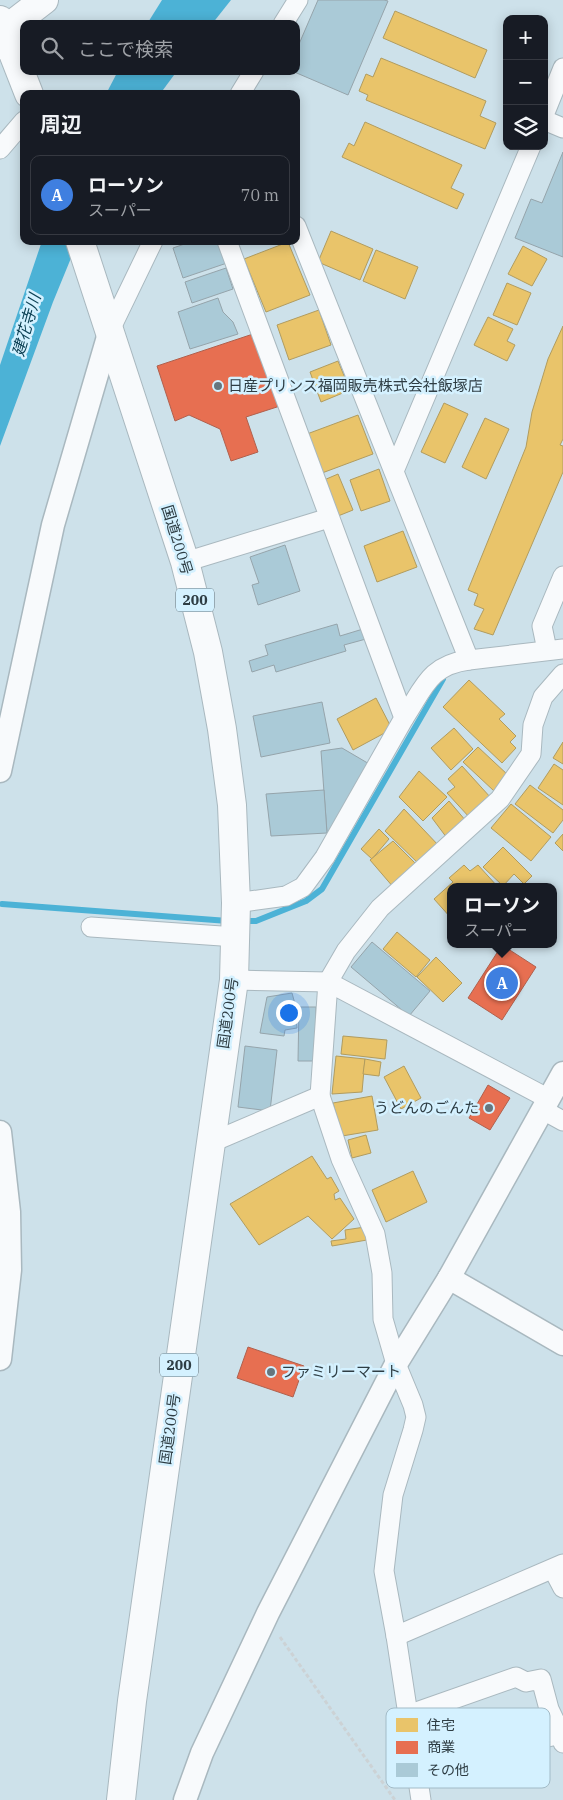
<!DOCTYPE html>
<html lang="ja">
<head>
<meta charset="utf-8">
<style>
	body { margin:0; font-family:"IBM Plex Serif","Noto Sans JP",serif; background:#20242c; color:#f1f3f6 }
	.controls { position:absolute; right:15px; top:15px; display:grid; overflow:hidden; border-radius:10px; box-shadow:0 2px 12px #0003 }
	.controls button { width:45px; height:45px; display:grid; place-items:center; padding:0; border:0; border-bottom:1px solid #363941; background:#171b24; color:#f1f3f6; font:25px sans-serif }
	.you { position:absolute; left:288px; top:1012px; width:18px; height:18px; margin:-12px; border:4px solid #fff; border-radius:50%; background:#1a73e8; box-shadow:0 0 0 8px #1a73e833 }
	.badge { display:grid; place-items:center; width:32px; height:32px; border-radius:50%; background:#66767e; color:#fff; font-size:16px; font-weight:700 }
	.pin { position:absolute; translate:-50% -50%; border:2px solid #fff; box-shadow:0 1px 5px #0006 }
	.popup { position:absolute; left:447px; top:883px; width:110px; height:65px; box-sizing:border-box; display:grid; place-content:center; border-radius:10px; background:#171b24; filter:drop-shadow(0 1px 4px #0005); font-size:16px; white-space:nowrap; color:#9ea1a6 }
	.popup b { font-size:19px; color:#f1f3f6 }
	.popup::after { content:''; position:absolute; left:50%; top:100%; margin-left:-10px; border:10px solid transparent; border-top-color:#171b24 }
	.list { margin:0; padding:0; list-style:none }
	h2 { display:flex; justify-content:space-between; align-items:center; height:65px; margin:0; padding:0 20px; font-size:21px }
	h2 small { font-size:16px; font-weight:400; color:#9ea1a6 }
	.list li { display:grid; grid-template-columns:32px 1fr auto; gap:15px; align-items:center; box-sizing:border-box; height:80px; margin:0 10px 10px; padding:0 10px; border:1px solid #363941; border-radius:10px }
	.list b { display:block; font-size:19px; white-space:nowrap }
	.list p { margin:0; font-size:16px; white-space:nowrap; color:#9ea1a6 }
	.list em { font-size:16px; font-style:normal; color:#9ea1a6 }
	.icon { flex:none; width:28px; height:28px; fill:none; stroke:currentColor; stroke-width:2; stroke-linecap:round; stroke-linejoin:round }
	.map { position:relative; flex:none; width:563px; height:1800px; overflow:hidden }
	.search { position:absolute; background:#171b24; box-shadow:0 2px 12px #0003; left:20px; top:20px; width:280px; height:55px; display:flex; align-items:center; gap:12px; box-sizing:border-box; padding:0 18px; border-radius:10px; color:#9ea1a6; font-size:19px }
	.panel { position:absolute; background:#171b24; box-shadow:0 2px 12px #0003; left:20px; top:90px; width:280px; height:155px; border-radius:10px }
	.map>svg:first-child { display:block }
	.water { fill:#4cb2d6 }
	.homes { fill:#e9c46a; stroke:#b19c5f }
	.shops { fill:#e76f51; stroke:#b0604d }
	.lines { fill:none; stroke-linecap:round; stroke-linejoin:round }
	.stream { stroke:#4cb2d6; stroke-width:6 }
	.building { fill:#aacad7; stroke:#95a4ab }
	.minor-casing { stroke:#a9b8bf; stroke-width:21 }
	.tertiary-casing { stroke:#a9b8bf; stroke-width:25 }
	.trunk-casing { stroke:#a9b8bf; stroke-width:30 }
	.path { stroke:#ccd2d5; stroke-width:3; stroke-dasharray:4 2.5; stroke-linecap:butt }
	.minor { stroke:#f8fafc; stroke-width:19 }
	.tertiary { stroke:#f8fafc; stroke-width:22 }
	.trunk { stroke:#f8fafc; stroke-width:28 }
	.poi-dot { fill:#66767e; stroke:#d4f1ff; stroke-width:2 }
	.labels { text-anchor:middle; stroke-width:5; stroke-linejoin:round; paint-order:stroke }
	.shield { fill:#d4f1ff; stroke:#60737c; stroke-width:1 }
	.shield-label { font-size:14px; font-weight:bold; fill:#2e3d44 }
	.poi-label { font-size:15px; fill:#2e3d44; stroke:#d4f1ff; text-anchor:start }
	.street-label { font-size:15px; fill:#2e3d44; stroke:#d4f1ff }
	.water-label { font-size:16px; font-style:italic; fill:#0b3f53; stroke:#d4f1ff }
	.key { fill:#d4f1ff; stroke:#a2bbc7; stroke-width:1 }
	.key-label { font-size:14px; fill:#2e3d44 }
</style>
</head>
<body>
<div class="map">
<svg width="563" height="1800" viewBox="0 0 563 1800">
	<rect width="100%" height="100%" fill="#cde1ea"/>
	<g class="water">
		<path d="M162 0H231L212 24H147Z"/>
		<path d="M118 71H177L160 94H106Z"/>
		<path d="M42 241H78L53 302 0 446V365Z"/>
	</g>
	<g class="homes">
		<path d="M395 11 487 50 475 78 383 38Z"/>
		<path d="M381 58 486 101 480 116 496 123 485 149 366 100 368 95 359 91 366 74 373 77Z"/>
		<path d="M365 122 462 165 451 188 464 194 457 209 342 157 349 143 354 146Z"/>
		<path d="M331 231 373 249 360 280 318 262Z"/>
		<path d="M288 242 310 295 266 312 244 259Z"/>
		<path d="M523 246 547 259 532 286 508 274Z"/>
		<path d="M376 250 418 267 405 299 363 281Z"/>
		<path d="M507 283 531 293 517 325 493 315Z"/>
		<path d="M319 310 331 345 289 360 277 325Z"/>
		<path d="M488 317 513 329 507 341 515 345 507 361 474 345Z"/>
		<path d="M563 326V439L560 445 563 446V472L493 635 474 629 484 609 474 605 478 594 468 590 526 447 532 412 548 359Z"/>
		<path d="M338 361 350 390 321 402 310 372Z"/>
		<path d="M444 403 468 414 445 463 421 452Z"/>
		<path d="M358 415 373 454 322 473 307 434Z"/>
		<path d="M485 418 509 429 486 479 462 467Z"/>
		<path d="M379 469 390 501 361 511 350 480Z"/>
		<path d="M338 474 353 510 338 516 324 480Z"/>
		<path d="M403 531 417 567 377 582 364 546Z"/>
		<path d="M469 680 505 714 499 719 516 736 510 742 516 748 502 763 443 707Z"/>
		<path d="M376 698 392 729 353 750 337 719Z"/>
		<path d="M454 728 473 749 451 770 431 748Z"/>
		<path d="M563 742V764L553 758Z"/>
		<path d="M478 747 508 775 494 791 463 762Z"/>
		<path d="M554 764 563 770V805L538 788Z"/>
		<path d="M462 766 491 798 470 818 447 793 455 787 448 779Z"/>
		<path d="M419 771 447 797 423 821 399 797Z"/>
		<path d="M530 785 563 810V820L553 833 515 804Z"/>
		<path d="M449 801 466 821 447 838 432 818Z"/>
		<path d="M511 804 551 837 531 861 491 828Z"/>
		<path d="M404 809 440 847 421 866 385 831Z"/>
		<path d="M379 829 389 839 372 859 361 849Z"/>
		<path d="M563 834V851L555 843Z"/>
		<path d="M393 841 418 866 394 888 370 860Z"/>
		<path d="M503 847 532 876 524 884 514 874 503 886 483 867Z"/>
		<path d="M464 865 470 871 478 865 498 887H451V918L434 899 453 882 449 878Z"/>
		<path d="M397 932 430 960 416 977 383 949Z"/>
		<path d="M436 957 462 983 443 1002 417 977Z"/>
		<path d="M343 1036 387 1040 385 1059 341 1054Z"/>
		<path d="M336 1056 365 1059 362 1092 332 1094Z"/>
		<path d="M365 1059 381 1062 379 1076 363 1074Z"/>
		<path d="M404 1066 421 1098 401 1109 384 1077Z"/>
		<path d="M372 1096 378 1130 342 1136 333 1103Z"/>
		<path d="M366 1135 371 1153 352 1158 348 1140Z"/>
		<path d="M312 1156 327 1179 331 1177 339 1191 334 1194 335 1200 340 1198 354 1219 332 1239 308 1216 259 1245 230 1204Z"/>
		<path d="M413 1171 427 1202 386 1222 372 1190Z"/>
		<path d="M365 1227 367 1240 332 1246 331 1241 346 1239 345 1230Z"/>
	</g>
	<g class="shops">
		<path d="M256 333 280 406 246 417 258 452 231 461 220 429 189 415 175 421 157 366Z"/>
		<path d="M502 945 536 967 502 1020 468 998Z"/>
		<path d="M488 1085 510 1098 490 1130 469 1118Z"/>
		<path d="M248 1347 304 1366 293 1397 237 1378Z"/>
	</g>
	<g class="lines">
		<g class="stream">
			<path d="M2 904 228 921"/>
			<path d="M241 921H256L306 901 322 889 443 679"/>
		</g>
	</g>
	<g class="building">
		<path d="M318 0H384L388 1 348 95 292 71H296V51Z"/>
		<path d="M563 152V257L515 238 531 199 542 203Z"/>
		<path d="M193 241H220L227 263 183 278 173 248Z"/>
		<path d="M226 268 233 289 192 303 185 282Z"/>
		<path d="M218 298 223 312 233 322 238 334 190 349 178 312Z"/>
		<path d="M285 545 300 591 258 605 252 585 259 583 250 557Z"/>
		<path d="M337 624 340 636 363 629 366 639 344 645 346 651 276 672 274 665 252 672 249 661 268 655 265 645Z"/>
		<path d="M322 702 330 743 261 757 253 716Z"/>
		<path d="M342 748 371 765 331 835 327 833 321 751Z"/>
		<path d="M324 790 327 833 271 836 266 794Z"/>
		<path d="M372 942 430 991 409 1016 351 967Z"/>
		<path d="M292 993 295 1004 297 1028 285 1030 284 1036 260 1033 267 997Z"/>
		<path d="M299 1007H316L315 1061H298Z"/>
		<path d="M245 1046 277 1050 270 1111 238 1107Z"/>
	</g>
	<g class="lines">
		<g class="minor-casing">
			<g id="minor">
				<path d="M283 24 298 0"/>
				<path d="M240 94 254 71"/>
				<path d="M544 115 563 68"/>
				<path d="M544 120 563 128"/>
				<path d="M0 149 24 121"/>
				<path d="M296 226 469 660 563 649"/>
				<path d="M227 241 404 718 325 857 303 887 286 896 236 903"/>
				<path d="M110 330 153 241"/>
				<path d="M394 471 531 146"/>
				<path d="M185 562 329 518"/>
				<path d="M547 650 542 626 563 576"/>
				<path d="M404 718C424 688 429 665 469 660"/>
				<path d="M91 927 236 937"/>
				<path d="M234 980 328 982 549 1099"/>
				<path d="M543 1110 563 1121"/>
				<path d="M210 1143 320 1096"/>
				<path d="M553 1569 563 1588"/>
				<path d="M396 1636 563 1564"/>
				<path d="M408 1715 516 1677 526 1682 541 1679 549 1709 561 1734"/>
				<path d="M416 1767 561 1734 563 1743"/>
				<path d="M421 1800 396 1636 384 1571 393 1495 413 1430 416 1417 413 1405 396 1364 383 1319 382 1273 375 1234 341 1159 320 1096 328 982 346 951 380 908 500 799 531 754 533 725 543 697 563 674"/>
			</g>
		</g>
		<g class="tertiary-casing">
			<g id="tertiary">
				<path d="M0 771 53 525 110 330"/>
				<path d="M0 1132 9 1212 10 1270 0 1359"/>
				<path d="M449 1278 563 1344"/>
				<path d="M185 1800 202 1753 268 1613 396 1364 449 1278 563 1073"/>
			</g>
		</g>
		<g class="trunk-casing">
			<g id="trunk">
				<path d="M0 20 29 94"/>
				<path d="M0 34 44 0"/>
				<path d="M80 241 185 562 208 652 222 729 232 805 236 903 234 980 132 1701 121 1800"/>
			</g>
		</g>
		<path class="path" d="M280 1637 395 1800"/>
		<use href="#minor" class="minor"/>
		<use href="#tertiary" class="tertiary"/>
		<use href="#trunk" class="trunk"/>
	</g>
	<g class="poi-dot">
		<circle cx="218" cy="386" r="5"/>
		<circle cx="489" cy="1108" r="5"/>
		<circle cx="271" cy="1372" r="5"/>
	</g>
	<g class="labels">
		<g class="shield">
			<rect x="176" y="588.5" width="38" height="23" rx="4"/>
			<rect x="160" y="1353.5" width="38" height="23" rx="4"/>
		</g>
		<g class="shield-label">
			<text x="195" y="605">200</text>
			<text x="179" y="1370">200</text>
		</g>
		<g class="poi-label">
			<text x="228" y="391">日産プリンス福岡販売株式会社飯塚店</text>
			<text x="479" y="1113" text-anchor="end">うどんのごんた</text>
			<text x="281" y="1377">ファミリーマート</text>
		</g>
		<g class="street-label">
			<text transform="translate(177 540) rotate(73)" y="5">国道200号</text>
			<text transform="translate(228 1013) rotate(-82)" y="5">国道200号</text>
			<text transform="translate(170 1429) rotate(-82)" y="5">国道200号</text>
		</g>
		<g class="water-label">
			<text transform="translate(26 325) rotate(-74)" y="6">建花寺川</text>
		</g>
	</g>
	<rect x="386" y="1708" width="164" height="80" rx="8" class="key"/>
	<rect x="396" y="1718" width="22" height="14" fill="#e9c46a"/>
	<rect x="396" y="1741" width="22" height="13" fill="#e76f51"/>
	<rect x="396" y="1763" width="22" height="14" fill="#aacad7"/>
	<g class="key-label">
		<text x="427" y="1730">住宅</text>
		<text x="427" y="1752">商業</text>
		<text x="427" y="1775">その他</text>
	</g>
</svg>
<div class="controls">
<button>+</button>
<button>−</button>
<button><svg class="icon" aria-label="layers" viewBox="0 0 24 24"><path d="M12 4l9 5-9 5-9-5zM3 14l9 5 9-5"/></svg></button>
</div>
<div class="you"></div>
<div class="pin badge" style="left:502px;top:983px;background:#3f7fe0">A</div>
<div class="popup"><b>ローソン</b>スーパー</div>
<div class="search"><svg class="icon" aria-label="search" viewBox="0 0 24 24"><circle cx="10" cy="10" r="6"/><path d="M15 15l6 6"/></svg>ここで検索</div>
<section class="panel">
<h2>周辺<small></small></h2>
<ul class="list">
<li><span class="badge" style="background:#3f7fe0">A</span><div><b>ローソン</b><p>スーパー</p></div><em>70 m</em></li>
</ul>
</section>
</div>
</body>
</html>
